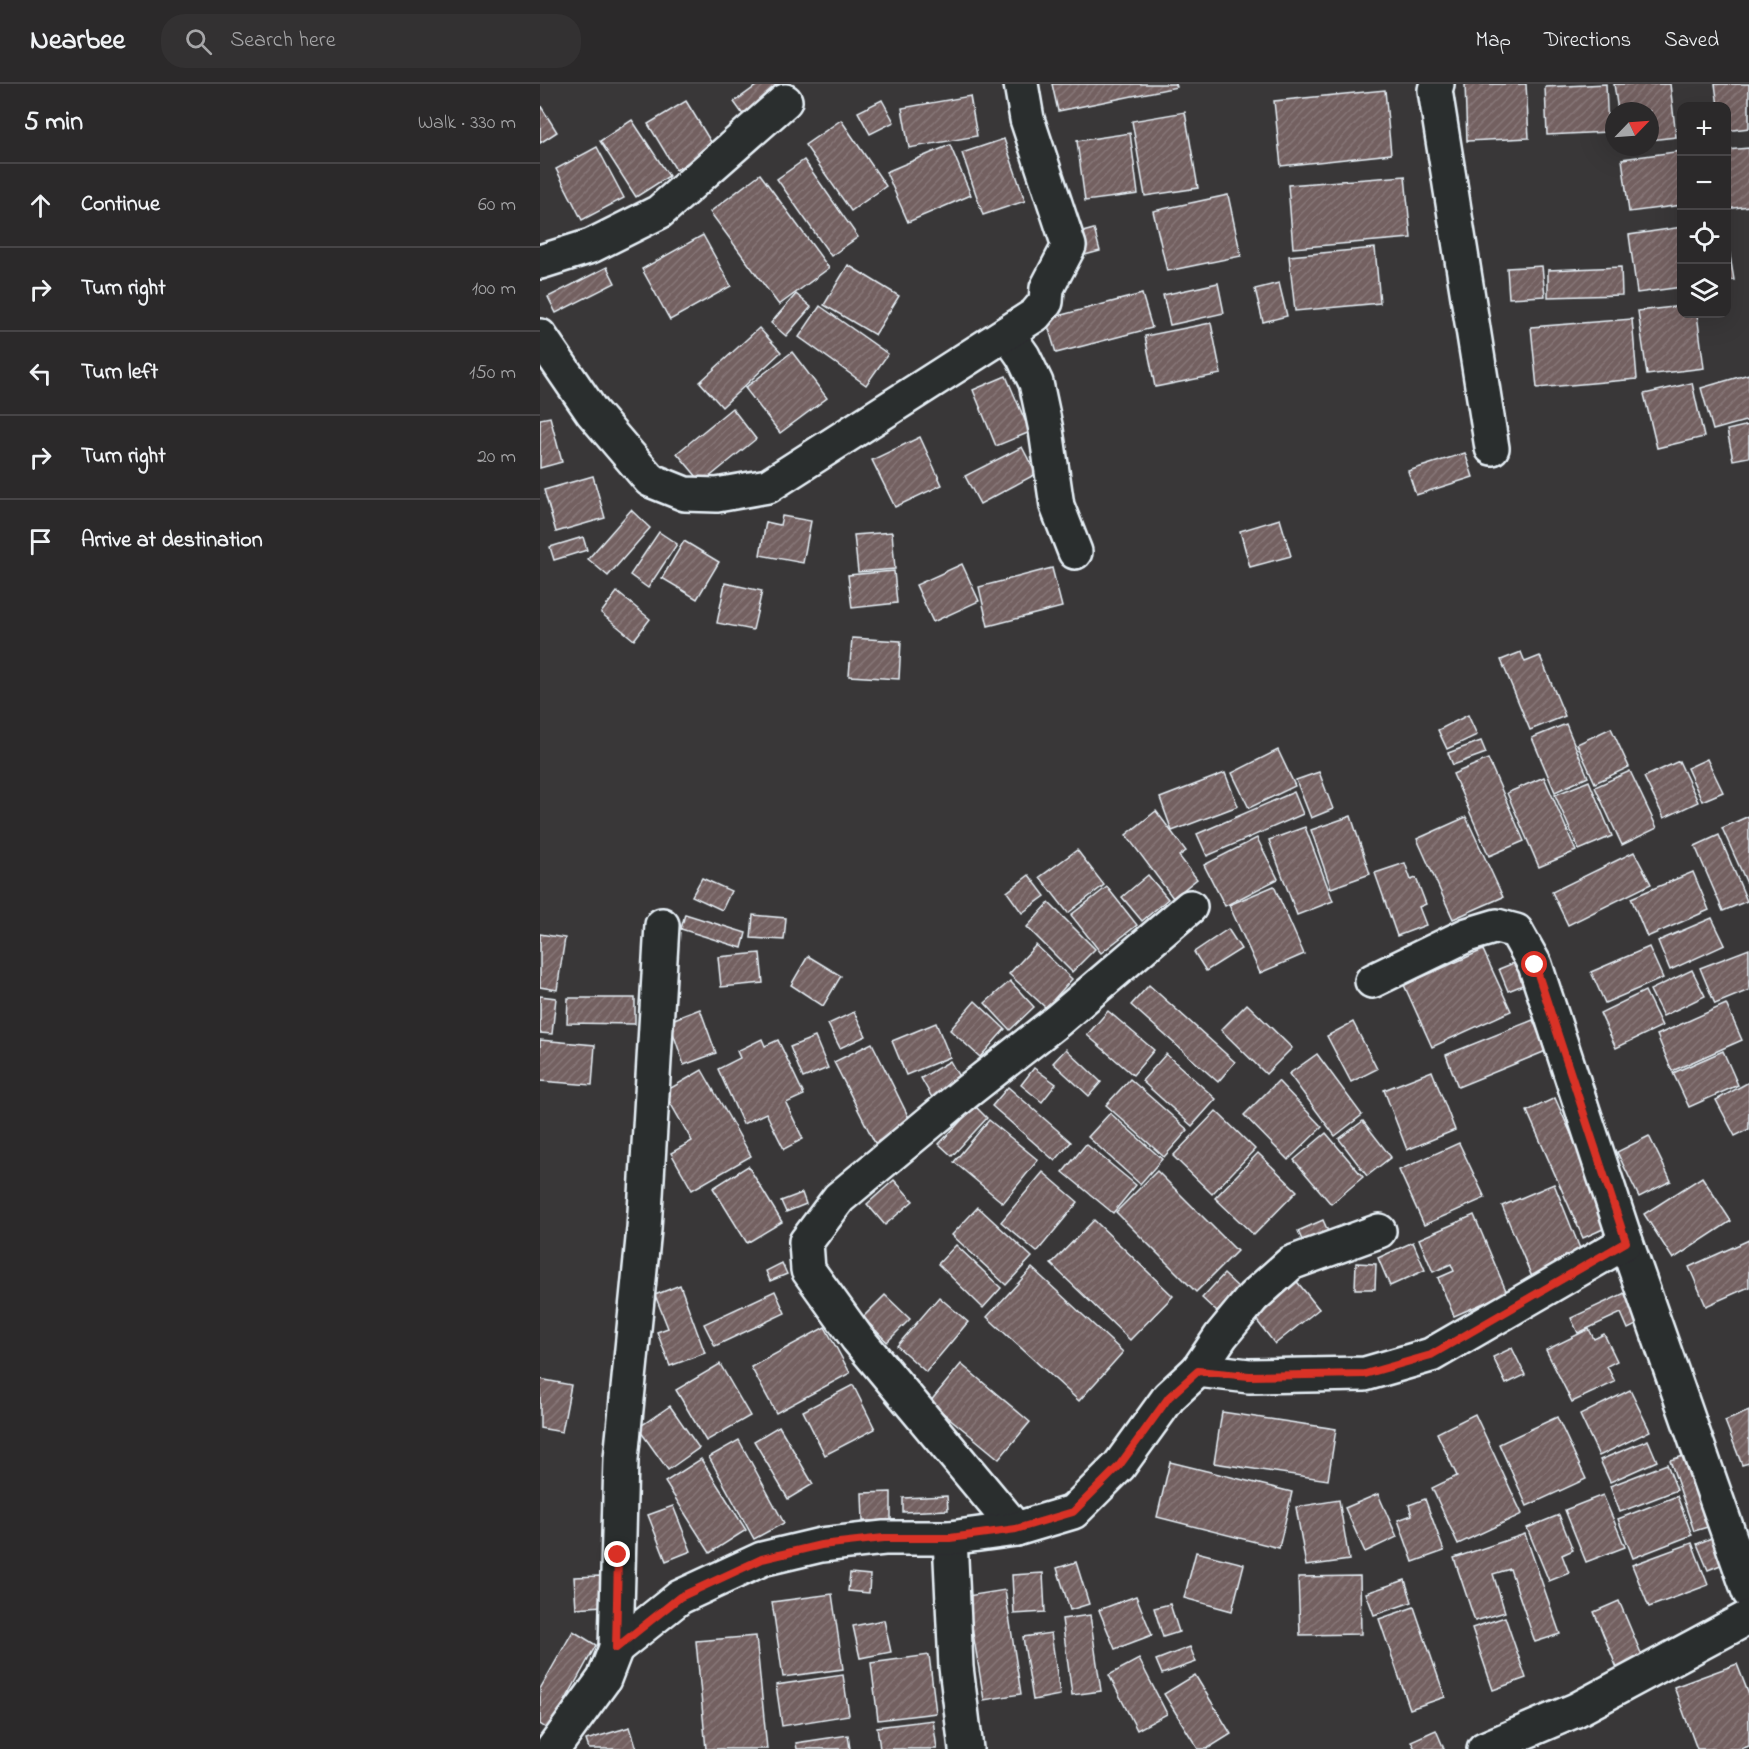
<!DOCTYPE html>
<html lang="en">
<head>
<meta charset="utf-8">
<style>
	body { margin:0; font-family:"Indie Flower",sans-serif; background:#333132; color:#f1f3f6 }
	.controls { position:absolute; right:18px; top:18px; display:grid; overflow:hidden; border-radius:12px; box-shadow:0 6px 24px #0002 }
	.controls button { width:54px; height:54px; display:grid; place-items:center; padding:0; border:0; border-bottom:2px solid #474547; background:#2b292a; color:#f1f3f6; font:30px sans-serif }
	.compass { position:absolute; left:1065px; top:18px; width:54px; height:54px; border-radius:50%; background:#2b292a; box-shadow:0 6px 24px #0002; rotate:65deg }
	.stop { position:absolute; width:18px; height:18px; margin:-14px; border:4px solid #d93025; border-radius:50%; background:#fff }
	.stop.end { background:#d93025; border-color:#fff; box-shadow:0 2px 6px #0008 }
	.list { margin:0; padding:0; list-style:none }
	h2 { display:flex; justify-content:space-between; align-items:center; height:78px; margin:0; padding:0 24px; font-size:26px }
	h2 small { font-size:20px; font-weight:400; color:#a6a6a8 }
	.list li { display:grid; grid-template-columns:39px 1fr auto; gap:18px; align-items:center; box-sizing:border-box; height:84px; padding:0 24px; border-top:2px solid #474547 }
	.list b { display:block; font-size:22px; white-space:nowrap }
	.list em { font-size:20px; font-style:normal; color:#a6a6a8 }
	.icon { flex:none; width:33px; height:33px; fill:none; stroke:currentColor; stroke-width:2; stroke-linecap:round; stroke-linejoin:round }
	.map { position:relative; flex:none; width:1209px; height:1665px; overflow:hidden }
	header { display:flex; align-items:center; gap:36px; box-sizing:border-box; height:84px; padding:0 30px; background:#2b292a; border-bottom:2px solid #474547 }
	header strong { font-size:28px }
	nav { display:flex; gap:33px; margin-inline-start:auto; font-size:21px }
	.search { width:420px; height:54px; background:#333132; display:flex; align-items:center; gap:15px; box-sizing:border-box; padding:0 21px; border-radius:24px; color:#a6a6a8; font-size:22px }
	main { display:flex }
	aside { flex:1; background:#2b292a }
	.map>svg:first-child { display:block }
	.building { fill:url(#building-hatch); stroke:#e8f1f8; stroke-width:1.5 }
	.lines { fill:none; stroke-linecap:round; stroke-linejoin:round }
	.minor-casing { stroke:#e8f1f8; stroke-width:38 }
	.minor { stroke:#2a2d2e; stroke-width:33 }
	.route { stroke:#d93025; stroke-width:8 }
</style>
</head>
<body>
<header>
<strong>Nearbee</strong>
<div class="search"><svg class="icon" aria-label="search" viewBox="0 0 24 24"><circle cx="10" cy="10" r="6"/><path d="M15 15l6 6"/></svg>Search here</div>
<nav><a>Map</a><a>Directions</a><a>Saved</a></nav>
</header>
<main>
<aside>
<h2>5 min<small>Walk · 330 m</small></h2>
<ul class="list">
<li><svg class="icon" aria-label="ahead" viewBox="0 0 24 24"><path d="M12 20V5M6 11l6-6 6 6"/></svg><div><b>Continue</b></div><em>60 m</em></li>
<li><svg class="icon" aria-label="right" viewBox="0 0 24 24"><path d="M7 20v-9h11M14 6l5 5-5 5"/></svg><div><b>Turn right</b></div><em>100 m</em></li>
<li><svg class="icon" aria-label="left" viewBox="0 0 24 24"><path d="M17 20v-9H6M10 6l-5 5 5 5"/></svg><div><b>Turn left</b></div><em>150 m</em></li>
<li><svg class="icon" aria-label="right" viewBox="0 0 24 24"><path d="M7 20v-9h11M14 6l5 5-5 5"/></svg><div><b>Turn right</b></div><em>20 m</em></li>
<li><svg class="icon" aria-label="arrive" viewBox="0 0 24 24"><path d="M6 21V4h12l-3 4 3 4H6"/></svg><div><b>Arrive at destination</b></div></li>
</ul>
</aside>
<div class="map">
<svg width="1209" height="1665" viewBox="0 0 1209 1665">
	<defs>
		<pattern id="building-hatch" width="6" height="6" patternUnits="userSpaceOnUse" patternTransform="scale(1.5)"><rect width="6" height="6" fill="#736060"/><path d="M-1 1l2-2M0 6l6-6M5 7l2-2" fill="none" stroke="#877778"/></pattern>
	</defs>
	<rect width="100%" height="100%" fill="#393738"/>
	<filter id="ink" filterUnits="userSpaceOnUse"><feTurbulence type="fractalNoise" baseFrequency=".0167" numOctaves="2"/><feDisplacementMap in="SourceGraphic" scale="12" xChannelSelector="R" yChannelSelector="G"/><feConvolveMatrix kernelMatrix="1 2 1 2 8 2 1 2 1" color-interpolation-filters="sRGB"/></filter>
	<g filter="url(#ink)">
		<g class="building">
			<path d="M219 0H243L250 9 209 39 194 18Z"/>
			<path d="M512 0H636L637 3 518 27Z"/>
			<path d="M925 0H986L989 54 927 57Z"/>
			<path d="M1066 0 1068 48 1007 51 1005 3Z"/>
			<path d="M1074 0H1130L1136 53 1110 56V27H1078Z"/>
			<path d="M1175 0H1209V44L1186 47V22H1178Z"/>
			<path d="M845 6 851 70 741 82 734 17Z"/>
			<path d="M430 12 437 52 369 64 362 24Z"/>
			<path d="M342 16 354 38 330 50 318 28Z"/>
			<path d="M146 17 174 63 136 86 108 40Z"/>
			<path d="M0 21 17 48 0 59Z"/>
			<path d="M645 28 658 104 605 112 592 37Z"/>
			<path d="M92 36 129 92 96 113 60 57Z"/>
			<path d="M301 36 346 102 311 127 265 61Z"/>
			<path d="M590 49 598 110 545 117 537 57Z"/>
			<path d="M464 55 485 117 443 131 422 69Z"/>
			<path d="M410 61 431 111 368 138 346 88Z"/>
			<path d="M57 63 84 114 42 136 16 85Z"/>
			<path d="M1209 64V122L1186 125V66Z"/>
			<path d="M1142 67V121L1089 128 1082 75Z"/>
			<path d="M264 76 318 153 291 172 237 95Z"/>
			<path d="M220 90 289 184 239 221 170 128Z"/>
			<path d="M865 92 871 154 753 164 748 101Z"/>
			<path d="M688 111 701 172 627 187 613 127Z"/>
			<path d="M1142 143V203L1097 209 1089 151Z"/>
			<path d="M554 145 560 167 541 172 535 150Z"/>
			<path d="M1186 148 1194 196 1186 197Z"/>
			<path d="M163 151 191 202 130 236 102 185Z"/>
			<path d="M835 164 840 219 755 227 749 172Z"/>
			<path d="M308 181 359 212 335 251 284 221Z"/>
			<path d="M1002 182 1005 212 969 214 967 184Z"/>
			<path d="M67 183 75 199 16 229 8 213Z"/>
			<path d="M1081 183 1082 211 1008 213V186Z"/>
			<path d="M678 199 684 229 630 241 623 211Z"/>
			<path d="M739 199 747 232 723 238 715 205Z"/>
			<path d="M256 210 271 223 246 252 231 239Z"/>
			<path d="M602 210 612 244 516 269 506 235Z"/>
			<path d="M280 222 348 270 326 301 259 253Z"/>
			<path d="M1142 222V230H1157L1164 284 1107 291 1098 227Z"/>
			<path d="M1092 235 1097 295 997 304 991 243Z"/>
			<path d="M671 239 681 290 615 303 605 252Z"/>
			<path d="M219 244 241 268 182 323 160 298Z"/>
			<path d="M252 268 287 314 240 349 205 304Z"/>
			<path d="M1209 290V336L1173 346 1161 304Z"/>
			<path d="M466 292 490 348 456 362 433 306Z"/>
			<path d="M1152 299 1164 353 1117 364 1104 310Z"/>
			<path d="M192 324 216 355 162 399 137 369Z"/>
			<path d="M10 333 22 378 0 384V335Z"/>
			<path d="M1209 341V373L1193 376 1187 346Z"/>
			<path d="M380 353 402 401 355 423 332 376Z"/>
			<path d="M482 363 496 390 440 420 425 392Z"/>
			<path d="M925 369 933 393 876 411 868 387Z"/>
			<path d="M53 392 65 434 16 448 4 406Z"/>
			<path d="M91 426 110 444 68 492 48 475Z"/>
			<path d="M242 432 271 437 263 479 220 471 226 438 240 441Z"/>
			<path d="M740 435 751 472 710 483 700 447Z"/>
			<path d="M119 448 137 460 108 504 90 491Z"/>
			<path d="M352 448 355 485 318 488 314 451Z"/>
			<path d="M43 453 47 466 14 476 10 463Z"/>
			<path d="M144 457 179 478 157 515 122 494Z"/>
			<path d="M422 480 439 517 393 538 376 501Z"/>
			<path d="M512 484 522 523 448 542 439 503Z"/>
			<path d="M354 487 357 519 312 524 308 491Z"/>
			<path d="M185 499 222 507 213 546 177 539Z"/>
			<path d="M77 508 110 535 94 556 61 529Z"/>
			<path d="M312 554 361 557 359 595 309 592Z"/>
			<path d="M981 568 985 578 1000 572 1025 632 990 646 961 576Z"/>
			<path d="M928 631 937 651 907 665 898 646Z"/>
			<path d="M1026 640 1048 693 1015 708 992 654Z"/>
			<path d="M1071 644 1089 683 1055 699 1037 660Z"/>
			<path d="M941 657 946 669 913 681 908 669Z"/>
			<path d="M738 666 755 702 709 724 692 689Z"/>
			<path d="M948 675 984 757 949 772 913 690Z"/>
			<path d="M1167 675 1183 708 1162 717 1147 684Z"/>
			<path d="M1139 677 1158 718 1124 734 1104 693Z"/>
			<path d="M1090 687 1117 744 1082 761 1055 703Z"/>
			<path d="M779 688 793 725 771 734 756 696Z"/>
			<path d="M685 689 698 722 632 747 620 714Z"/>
			<path d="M1004 693 1036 767 999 783 967 709Z"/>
			<path d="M1049 697 1072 752 1039 766 1015 711Z"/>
			<path d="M754 708 763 730 667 772 657 750Z"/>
			<path d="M616 727 646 767 639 772 657 795 633 814 586 751Z"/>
			<path d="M811 732 830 790 791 804 771 746Z"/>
			<path d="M1209 732V804L1182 744Z"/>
			<path d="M926 733 963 813 913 835 877 755Z"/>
			<path d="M765 743 793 817 757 831 729 756Z"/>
			<path d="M1179 751 1207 817 1183 827 1155 762Z"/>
			<path d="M717 754 738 795 685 822 664 781Z"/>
			<path d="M537 766 564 801 528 829 500 793Z"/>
			<path d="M1094 768 1111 800 1028 841 1012 808Z"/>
			<path d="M865 779 871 796 876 794 886 820 879 823 886 841 857 852 835 789Z"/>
			<path d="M1153 788 1169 826 1107 853 1091 814Z"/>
			<path d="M489 791 505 812 482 829 467 808Z"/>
			<path d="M608 791 628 815 602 837 582 813Z"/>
			<path d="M162 794 191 807 182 826 152 812Z"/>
			<path d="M734 802 764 870 720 889 689 821Z"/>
			<path d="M567 803 597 841 561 869 531 831Z"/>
			<path d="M509 819 555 865 532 888 487 843Z"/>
			<path d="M145 830 206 849 202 864 141 845Z"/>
			<path d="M213 831 246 834 244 856 211 854Z"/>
			<path d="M1172 834 1185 861 1130 886 1118 857Z"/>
			<path d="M688 845 701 865 666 887 654 868Z"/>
			<path d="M0 850 25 854 17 906 0 903Z"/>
			<path d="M496 861 532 895 506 924 469 890Z"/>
			<path d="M1109 863 1123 894 1065 919 1051 888Z"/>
			<path d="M1209 865V906L1175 920 1160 884Z"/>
			<path d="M943 866 971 927 892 963 864 901Z"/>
			<path d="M220 869 223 899 181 903 178 873Z"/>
			<path d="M268 872 301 892 283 922 251 901Z"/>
			<path d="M979 877 988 899 968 907 959 885Z"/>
			<path d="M1152 886 1165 912 1123 932 1110 906Z"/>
			<path d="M470 897 494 923 470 946 445 919Z"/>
			<path d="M609 901 695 978 678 998 591 921Z"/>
			<path d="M1105 907 1122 942 1076 964 1060 929Z"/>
			<path d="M0 912 16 914 12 950 0 949Z"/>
			<path d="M28 914H95V940L27 939Z"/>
			<path d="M435 917 465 945 440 973 410 946Z"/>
			<path d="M707 920 752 964 726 990 681 946Z"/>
			<path d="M1186 920 1202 956 1132 987 1117 951Z"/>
			<path d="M160 925 176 969 144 981 129 937Z"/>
			<path d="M568 927 614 966 593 991 547 951Z"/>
			<path d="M314 928 326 952 300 964 288 940Z"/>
			<path d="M993 936 1006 967 918 1003 906 971Z"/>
			<path d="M813 938 837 985 811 998 787 952Z"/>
			<path d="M396 939 410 973 366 991 352 957Z"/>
			<path d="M275 953 288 984 263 994 250 963Z"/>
			<path d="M222 955 225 962 238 956 264 1011 246 1019 263 1055 244 1065 226 1029 203 1040 178 985 200 974 197 967Z"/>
			<path d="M0 956 55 961 52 1001 0 997Z"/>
			<path d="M332 959 372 1040 335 1059 294 978Z"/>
			<path d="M526 965 561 998 549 1012 513 979Z"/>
			<path d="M1183 967 1198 1001 1149 1023 1133 989Z"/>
			<path d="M626 970 676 1015 652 1042 602 997Z"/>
			<path d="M777 970 822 1031 795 1052 749 990Z"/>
			<path d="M410 977 423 1000 394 1017 381 994Z"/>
			<path d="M494 984 516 1000 502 1018 481 1001Z"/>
			<path d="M162 986 211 1072 152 1106 131 1069 152 1057 124 1008Z"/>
			<path d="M892 987 915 1046 867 1066 844 1006Z"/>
			<path d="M590 995 648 1046 624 1073 566 1021Z"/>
			<path d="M738 997 782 1043 748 1076 704 1031Z"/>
			<path d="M1209 998V1045L1195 1052 1176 1016Z"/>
			<path d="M468 1003 531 1058 515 1077 452 1022Z"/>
			<path d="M1015 1014 1072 1141 1043 1154 987 1027Z"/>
			<path d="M435 1022 447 1034 412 1072 399 1060Z"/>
			<path d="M676 1027 715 1065 672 1110 633 1072Z"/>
			<path d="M570 1029 622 1075 600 1100 548 1053Z"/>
			<path d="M449 1036 498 1076 463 1119 414 1078Z"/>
			<path d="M823 1037 851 1073 827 1092 799 1055Z"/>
			<path d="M786 1049 823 1093 791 1120 754 1076Z"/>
			<path d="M1109 1052 1131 1097 1099 1113 1077 1068Z"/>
			<path d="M919 1059 945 1114 884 1141 859 1086Z"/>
			<path d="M546 1060 596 1101 573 1129 523 1088Z"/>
			<path d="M718 1069 757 1107 714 1151 675 1114Z"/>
			<path d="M208 1082 242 1138 207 1159 173 1104Z"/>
			<path d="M617 1087 697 1167 656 1208 576 1128Z"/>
			<path d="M503 1088 538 1118 497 1168 461 1138Z"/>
			<path d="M1162 1093 1191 1137 1133 1175 1104 1130Z"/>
			<path d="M354 1096 373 1117 345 1141 327 1120Z"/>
			<path d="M1014 1100 1043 1172 992 1193 962 1122Z"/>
			<path d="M262 1109 266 1120 246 1128 241 1117Z"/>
			<path d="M438 1123 492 1173 466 1201 412 1151Z"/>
			<path d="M934 1131 967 1209 914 1232 898 1194 914 1187 911 1180 893 1188 879 1155Z"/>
			<path d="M554 1136 633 1212 590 1256 511 1180Z"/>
			<path d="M783 1136 791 1154 766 1165 758 1147Z"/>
			<path d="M1209 1156V1203L1166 1222 1149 1183Z"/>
			<path d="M873 1158 885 1186 850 1202 838 1174Z"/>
			<path d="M416 1161 461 1204 443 1224 398 1180Z"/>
			<path d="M242 1179 247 1190 230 1197 226 1187Z"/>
			<path d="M816 1179 836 1180 835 1205H815Z"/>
			<path d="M492 1184 583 1268 539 1317 447 1233Z"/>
			<path d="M684 1190 699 1204 677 1228 662 1214Z"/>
			<path d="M754 1194 779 1225 735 1260 711 1229Z"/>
			<path d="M140 1201 165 1269 130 1282 117 1248 128 1244 115 1211Z"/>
			<path d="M235 1207 245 1229 175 1262 164 1240Z"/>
			<path d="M1087 1208 1102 1238 1088 1245 1081 1229 1038 1249 1031 1234Z"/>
			<path d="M345 1211 370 1235 347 1258 323 1233Z"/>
			<path d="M399 1213 428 1238 386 1288 357 1262Z"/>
			<path d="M285 1243 310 1289 236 1329 211 1283Z"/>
			<path d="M1049 1245 1054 1255 1064 1250 1077 1277 1067 1282 1075 1298 1032 1318 1006 1266Z"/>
			<path d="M972 1264 985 1291 966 1300 953 1273Z"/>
			<path d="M180 1280 210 1332 166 1357 136 1306Z"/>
			<path d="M421 1280 490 1338 459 1375 390 1318Z"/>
			<path d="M0 1295 31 1301 22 1348 0 1344Z"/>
			<path d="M313 1301 335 1345 285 1371 263 1327Z"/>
			<path d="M1090 1306 1110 1347 1059 1372 1040 1331Z"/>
			<path d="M130 1322 159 1364 128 1386 98 1344Z"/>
			<path d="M1209 1327V1379L1202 1381 1185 1337Z"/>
			<path d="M682 1328 796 1345 788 1396 674 1379Z"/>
			<path d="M935 1330 982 1430 918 1460 892 1404 917 1392 897 1349Z"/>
			<path d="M1017 1333 1046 1395 987 1422 959 1360Z"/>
			<path d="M239 1342 273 1400 248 1415 214 1357Z"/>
			<path d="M199 1356 244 1439 214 1455 169 1373Z"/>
			<path d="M1108 1356 1117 1377 1070 1398 1060 1376Z"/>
			<path d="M1147 1371 1171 1442 1154 1447 1130 1376Z"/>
			<path d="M161 1375 206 1446 170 1469 125 1398Z"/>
			<path d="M630 1378 752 1408 739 1464 617 1433Z"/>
			<path d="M1127 1380 1137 1406 1080 1428 1070 1402Z"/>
			<path d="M351 1408V1437H323L322 1409Z"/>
			<path d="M838 1410 857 1453 825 1468 805 1424Z"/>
			<path d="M1063 1411 1085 1463 1046 1478 1025 1426Z"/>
			<path d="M407 1412 408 1426 363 1428V1414Z"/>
			<path d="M1137 1412 1152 1451 1093 1474 1078 1435Z"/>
			<path d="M885 1415 904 1467 873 1478 858 1436 872 1431 869 1421Z"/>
			<path d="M799 1416 809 1476 766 1482 756 1423Z"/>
			<path d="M133 1422 151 1467 126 1477 108 1431Z"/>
			<path d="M1019 1431 1033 1466 1022 1471 1029 1489 1009 1497 987 1444Z"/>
			<path d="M985 1450 1020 1550 995 1558 970 1485 953 1490 965 1528 935 1537 914 1474Z"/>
			<path d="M1176 1452 1188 1478 1168 1486 1157 1460Z"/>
			<path d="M1152 1459 1168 1501 1109 1523 1092 1481Z"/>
			<path d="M656 1468 704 1480 692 1527 644 1514Z"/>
			<path d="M536 1478 549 1520 530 1526 517 1484Z"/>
			<path d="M310 1489 330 1491 329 1509 308 1507Z"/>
			<path d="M503 1489 505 1528 474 1530 472 1491Z"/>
			<path d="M60 1492 62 1522 36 1524 34 1493Z"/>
			<path d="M820 1492 821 1550 760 1551 758 1493Z"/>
			<path d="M865 1496 872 1518 834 1531 826 1509Z"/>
			<path d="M465 1506 481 1610 444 1616 427 1512Z"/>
			<path d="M292 1510 303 1585 243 1593 232 1518Z"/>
			<path d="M596 1512 612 1551 575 1565 559 1526Z"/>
			<path d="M1079 1517 1103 1574 1077 1584 1054 1528Z"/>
			<path d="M630 1520 639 1548 623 1553 614 1524Z"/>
			<path d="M874 1523 905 1613 870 1625 839 1535Z"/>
			<path d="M550 1531 561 1607 532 1611 522 1535Z"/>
			<path d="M965 1533 986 1594 953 1606 932 1544Z"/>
			<path d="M344 1536 351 1568 320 1574 313 1542Z"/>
			<path d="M33 1547 56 1561 9 1646 0 1640V1605Z"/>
			<path d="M511 1549 520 1611 493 1616 483 1553Z"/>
			<path d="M216 1552 227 1665H166L156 1557Z"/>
			<path d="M650 1563 656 1578 622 1590 616 1576Z"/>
			<path d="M389 1571 396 1629 338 1636 331 1579Z"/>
			<path d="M599 1575 627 1630 597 1646 569 1591Z"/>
			<path d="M1197 1580 1209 1611V1662L1201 1665H1157L1134 1603Z"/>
			<path d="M303 1591 309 1631 242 1642 236 1601Z"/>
			<path d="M655 1591 691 1650 667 1665H658L624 1610Z"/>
			<path d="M393 1636 397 1665H340L337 1643Z"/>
			<path d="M90 1643 97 1665H49L46 1656Z"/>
			<path d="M896 1646 904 1665H875L871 1657Z"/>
			<path d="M308 1651 310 1665H257L256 1659Z"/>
		</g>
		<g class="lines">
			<g class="minor-casing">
				<g id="minor">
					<path d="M897 0 895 6 952 364"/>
					<path d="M0 178 51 162 119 128 245 17"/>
					<path d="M467 249 483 272 496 299 506 346 517 422 535 468"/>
					<path d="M0 252 52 328 110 396 145 410 177 411 228 402 495 231 506 218 507 204 529 162 487 35 481 0"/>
					<path d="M832 897 927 851 957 842 976 847 995 881 1086 1158 1209 1508"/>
					<path d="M658 1286 709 1292 825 1290 891 1271 1086 1158"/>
					<path d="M476 1445 317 1254 268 1186 266 1158 299 1114 424 1010 517 937 650 823"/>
					<path d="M410 1454 416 1583 426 1665"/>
					<path d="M76 1564 140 1513 222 1475 281 1461 344 1454H410L476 1445 533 1428 579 1382 629 1313 658 1286 681 1252 713 1213 751 1179 839 1147"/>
					<path d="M13 1665 64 1595 76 1564 81 1375 104 1145 122 841"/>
					<path d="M944 1665 1036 1626 1209 1533"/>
				</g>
			</g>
			<use href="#minor" class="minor"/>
		</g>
	</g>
	<g class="lines" filter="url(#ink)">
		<path class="route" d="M78 1471 76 1564 140 1513 222 1475 281 1461 344 1454H410L476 1445 533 1428 579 1382 629 1313 658 1287 709 1292 825 1290 891 1271 1086 1158 995 881"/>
	</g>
</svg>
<div class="controls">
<button>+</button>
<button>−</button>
<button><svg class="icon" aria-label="locate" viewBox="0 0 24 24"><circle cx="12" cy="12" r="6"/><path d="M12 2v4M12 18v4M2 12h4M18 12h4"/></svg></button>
<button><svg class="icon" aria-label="layers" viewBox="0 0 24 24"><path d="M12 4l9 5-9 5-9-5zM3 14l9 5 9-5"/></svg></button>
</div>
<svg class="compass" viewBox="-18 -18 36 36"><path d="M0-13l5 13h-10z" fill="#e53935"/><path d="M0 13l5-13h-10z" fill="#a6a6a8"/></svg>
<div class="stop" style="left:995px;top:881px"></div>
<div class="stop end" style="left:78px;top:1471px"></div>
</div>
</main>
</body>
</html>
